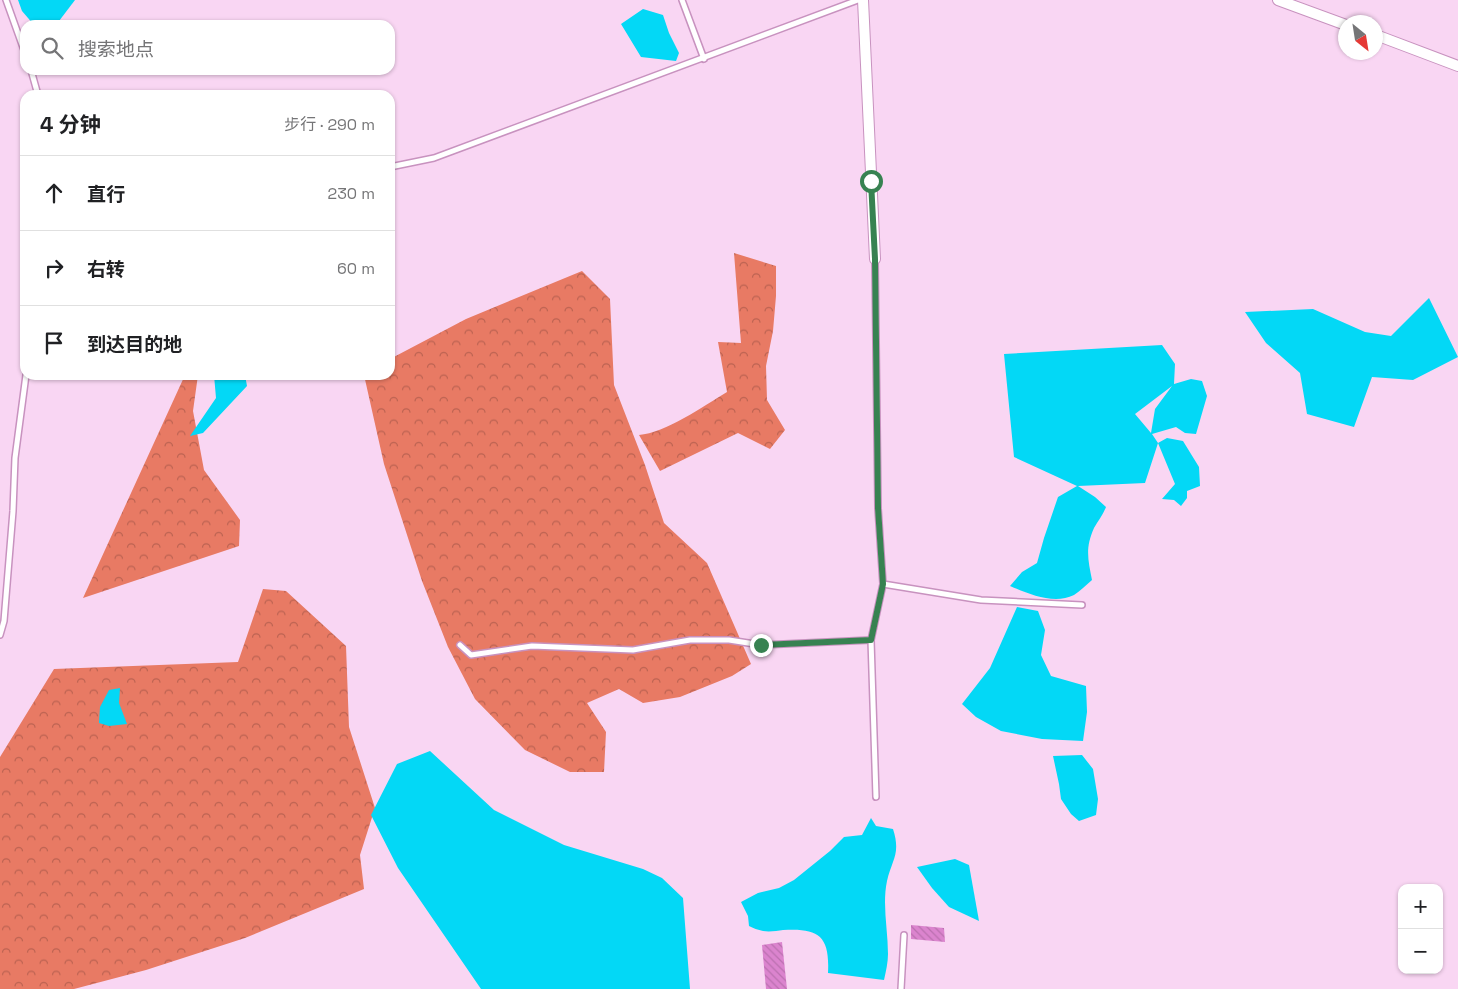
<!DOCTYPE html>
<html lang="zh">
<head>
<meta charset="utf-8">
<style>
	body { margin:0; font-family:"Space Grotesk","Noto Sans SC",sans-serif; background:#f2f2f2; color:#202124 }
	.controls { position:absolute; right:15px; bottom:15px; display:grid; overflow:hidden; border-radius:10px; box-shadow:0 1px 4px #0004 }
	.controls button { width:45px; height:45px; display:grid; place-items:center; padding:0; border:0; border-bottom:1px solid #e0e0e0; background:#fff; color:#202124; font:25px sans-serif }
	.compass { position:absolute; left:1338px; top:15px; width:45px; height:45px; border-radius:50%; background:#fff; box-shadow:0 1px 4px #0004; rotate:150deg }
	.stop { position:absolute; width:15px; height:15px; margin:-11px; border:4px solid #378251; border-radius:50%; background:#fff }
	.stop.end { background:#378251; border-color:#fff; box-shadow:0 1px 5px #0008 }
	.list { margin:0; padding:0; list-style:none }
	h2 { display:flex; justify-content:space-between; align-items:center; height:65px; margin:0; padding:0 20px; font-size:21px }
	h2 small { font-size:16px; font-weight:400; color:#757577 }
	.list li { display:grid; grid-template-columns:32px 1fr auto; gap:15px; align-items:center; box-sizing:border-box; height:75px; padding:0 20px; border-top:1px solid #e0e0e0 }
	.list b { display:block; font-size:19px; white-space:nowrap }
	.list em { font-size:16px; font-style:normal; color:#757577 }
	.icon { flex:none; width:28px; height:28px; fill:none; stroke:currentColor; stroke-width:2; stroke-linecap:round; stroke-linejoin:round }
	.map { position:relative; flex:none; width:1458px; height:989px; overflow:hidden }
	.search { position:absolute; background:#fff; box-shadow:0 1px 4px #0004; left:20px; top:20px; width:375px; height:55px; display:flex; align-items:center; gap:12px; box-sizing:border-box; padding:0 18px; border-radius:15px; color:#757577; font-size:19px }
	.panel { position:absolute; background:#fff; box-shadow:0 1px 4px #0004; left:20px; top:90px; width:375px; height:290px; border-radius:15px }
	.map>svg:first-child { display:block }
	.forest { fill:url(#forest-crowns) }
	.water { fill:#03d8f6; fill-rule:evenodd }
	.building { fill:url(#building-back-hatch) }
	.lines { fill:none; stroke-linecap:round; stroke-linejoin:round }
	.lane-casing { stroke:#c892bf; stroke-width:8 }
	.street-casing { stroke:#c892bf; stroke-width:12 }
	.lane { stroke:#fff; stroke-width:5 }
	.street { stroke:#fff; stroke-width:10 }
	.route { stroke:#378251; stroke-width:6 }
</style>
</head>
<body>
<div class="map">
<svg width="1458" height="989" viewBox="0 0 1458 989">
	<defs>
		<pattern id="forest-crowns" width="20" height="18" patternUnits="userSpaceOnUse" patternTransform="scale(1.25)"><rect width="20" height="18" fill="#e87a64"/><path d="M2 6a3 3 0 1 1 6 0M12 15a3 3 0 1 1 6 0" fill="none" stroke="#bb6251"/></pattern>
		<pattern id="building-back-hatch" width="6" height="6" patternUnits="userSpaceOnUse" patternTransform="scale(1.25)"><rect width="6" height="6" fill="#db84ce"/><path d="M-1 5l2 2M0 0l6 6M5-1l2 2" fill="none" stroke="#bb70b0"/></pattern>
	</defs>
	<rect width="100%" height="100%" fill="#f9d6f3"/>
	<g class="forest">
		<path d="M734,253l42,13v30l-3,35 -7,35 1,34 18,30 -15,19 -32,-16 -78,38 -21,-36c26,-2 65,-29 88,-43l-9,-50 23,1z"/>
		<polygon points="582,271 610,299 614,385 645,465 664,523 707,563 751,664 732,676 680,697 643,703 619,689 587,703 606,732 604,772 570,772 525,750 475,699 448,647 422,581 384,464 364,375 390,375 390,359 466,319"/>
		<polygon points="185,375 198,375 193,411 204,470 240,520 239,546 83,598"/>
		<polygon points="263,589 286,591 346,646 349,727 375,808 360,855 364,889 245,938 146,970 74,989 0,989 0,757 54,669 238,662"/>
	</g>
	<g class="water">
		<polygon points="18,0 75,0 56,25 34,25 22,11"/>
		<polygon points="643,9 663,15 669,33 679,53 676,61 641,57 621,24"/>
		<polygon points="1429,298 1458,357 1413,380 1372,377 1354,427 1307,414 1300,373 1266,343 1245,312 1313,309 1365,332 1391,336"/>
		<path d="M1162,345l13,19 -1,20 17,-5 11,2 5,15 -11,38 -11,-1 -9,-6 -24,7 6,9 9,-5 16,3 16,26 1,19 -13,5v7l-6,8 -7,-6 -12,-1 13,-15 -17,-41 -13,40 -67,3 17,11 11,10c-3,8 -8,14 -12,21 -9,20 -6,32 -2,52 -6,5 -12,11 -18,15 -20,10 -45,-1 -64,-9l12,-14 15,-9 7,-25 14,-41 19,-11 -63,-29 -10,-103zM1172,386l-17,23 -4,24 -16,-19z"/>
		<polygon points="214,375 245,375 247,386 203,433 190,436 216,398"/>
		<polygon points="1017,607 1038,611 1045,630 1041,655 1051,676 1086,686 1087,712 1083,741 1042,739 1001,731 976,717 962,704 990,668"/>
		<polygon points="120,688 119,703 127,724 109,726 99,723 100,707 109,690"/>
		<polygon points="430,751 494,810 564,845 643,869 662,878 683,898 690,989 481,989 398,868 371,815 397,764"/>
		<polygon points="1082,755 1093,769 1098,799 1096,815 1079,821 1071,814 1061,799 1059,784 1053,756"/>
		<path d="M871,818l5,8 17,3c8,25 -1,30 -6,52 -5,24 1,48 1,73 0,8 -2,17 -4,26l-56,-7c2,-38 -10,-45 -45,-43 -6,1 -14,2 -20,1 -5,-1 -10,-3 -14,-5l-1,-10 -7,-14 17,-9 21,-5 15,-8 36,-29 14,-14 18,-2z"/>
		<polygon points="955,859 969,865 979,921 949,907 932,888 917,867"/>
	</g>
	<g class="building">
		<polygon points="911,925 944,928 945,942 911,939"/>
		<polygon points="782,942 787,989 766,989 762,945"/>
	</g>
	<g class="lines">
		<g class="lane-casing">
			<g id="lane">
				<polyline points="6,0 25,53"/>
				<polyline points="682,0 704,59"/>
				<polyline points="31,70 38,95"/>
				<polyline points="390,167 434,158 858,0"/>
				<polyline points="875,259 878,508 883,584 871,640 876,797"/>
				<polyline points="883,584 981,600 1082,605"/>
				<polyline points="0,635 4,621 13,511 15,458 26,375"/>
				<polyline points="460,645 471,655 532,646 633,650 690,640 729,640 761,645 871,640"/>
				<polyline points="901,989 904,935"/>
			</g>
		</g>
		<g class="street-casing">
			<g id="street">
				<polyline points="863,0 875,259"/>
				<polyline points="1278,0 1346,25"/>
				<polyline points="1376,35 1458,66"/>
			</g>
		</g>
		<use href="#lane" class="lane"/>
		<use href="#street" class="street"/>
	</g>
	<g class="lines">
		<polyline class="route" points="761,645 871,640 883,584 878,508 875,259 871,181"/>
	</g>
</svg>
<div class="controls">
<button>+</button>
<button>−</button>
</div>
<svg class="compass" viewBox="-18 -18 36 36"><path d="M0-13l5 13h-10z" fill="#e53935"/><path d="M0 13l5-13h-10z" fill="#757577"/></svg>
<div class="stop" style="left:871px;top:181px"></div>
<div class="stop end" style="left:761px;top:645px"></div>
<div class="search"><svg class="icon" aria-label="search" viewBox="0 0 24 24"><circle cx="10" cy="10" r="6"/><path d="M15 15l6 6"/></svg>搜索地点</div>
<section class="panel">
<h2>4 分钟<small>步行 · 290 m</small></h2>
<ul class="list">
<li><svg class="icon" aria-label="ahead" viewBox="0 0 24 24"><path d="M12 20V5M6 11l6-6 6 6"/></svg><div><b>直行</b></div><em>230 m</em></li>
<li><svg class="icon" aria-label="right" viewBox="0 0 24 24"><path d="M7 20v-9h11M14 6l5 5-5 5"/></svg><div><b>右转</b></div><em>60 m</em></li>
<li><svg class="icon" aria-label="arrive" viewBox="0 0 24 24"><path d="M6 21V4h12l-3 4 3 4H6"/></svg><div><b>到达目的地</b></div></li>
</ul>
</section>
</div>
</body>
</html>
